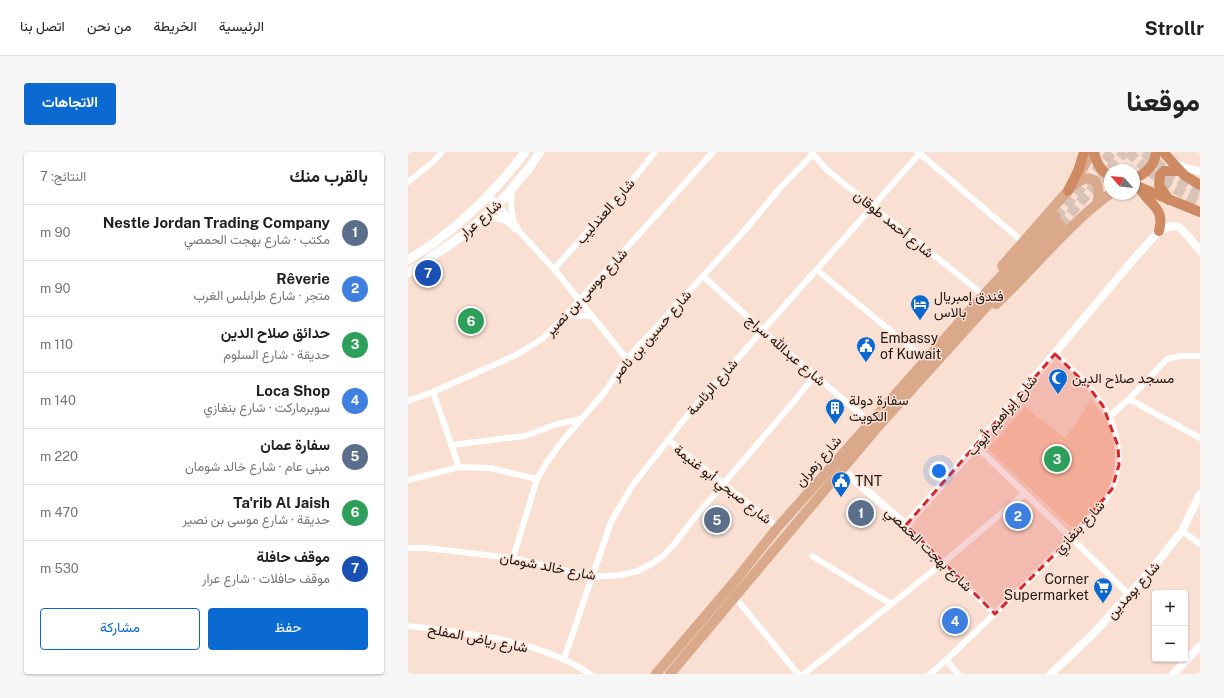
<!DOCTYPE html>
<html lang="ar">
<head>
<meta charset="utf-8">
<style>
	body { margin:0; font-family:"Public Sans",Vazirmatn,sans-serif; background:#f6f6f6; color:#222; direction:rtl }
	.controls { position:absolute; right:12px; bottom:12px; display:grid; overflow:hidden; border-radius:4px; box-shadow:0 1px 3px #0004 }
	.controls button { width:36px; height:36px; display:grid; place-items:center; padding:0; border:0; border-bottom:1px solid #e0e0e0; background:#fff; color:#222; font:20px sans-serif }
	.compass { position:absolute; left:696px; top:12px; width:36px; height:36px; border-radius:50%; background:#fff; box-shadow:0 1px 3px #0004; rotate:297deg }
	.you { position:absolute; left:531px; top:319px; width:14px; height:14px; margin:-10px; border:3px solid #fff; border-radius:50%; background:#1a73e8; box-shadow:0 0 0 6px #1a73e833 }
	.badge { display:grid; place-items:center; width:26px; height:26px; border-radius:50%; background:#0b69d2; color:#fff; font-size:13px; font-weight:700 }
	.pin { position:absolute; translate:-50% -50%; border:2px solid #fff; box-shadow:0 1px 4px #0006 }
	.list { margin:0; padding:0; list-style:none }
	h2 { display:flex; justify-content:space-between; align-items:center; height:52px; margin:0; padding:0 16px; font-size:17px }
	h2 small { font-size:13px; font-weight:400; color:#767676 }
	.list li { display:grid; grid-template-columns:26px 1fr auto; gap:12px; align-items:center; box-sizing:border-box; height:56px; padding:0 16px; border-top:1px solid #e0e0e0 }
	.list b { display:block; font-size:15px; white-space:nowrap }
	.list p { margin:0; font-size:13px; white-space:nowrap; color:#767676 }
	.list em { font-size:13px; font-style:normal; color:#767676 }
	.actions { display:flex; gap:8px; padding:12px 16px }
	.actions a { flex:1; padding:9px 0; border:1px solid #0b69d2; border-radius:4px; text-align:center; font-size:14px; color:#0b69d2 }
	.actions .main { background:#0b69d2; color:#fff }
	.map { position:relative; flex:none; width:792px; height:522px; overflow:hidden; direction:ltr; border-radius:4px }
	header { display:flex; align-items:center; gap:24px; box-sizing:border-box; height:56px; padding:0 20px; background:#fff; border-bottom:1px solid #e0e0e0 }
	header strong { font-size:19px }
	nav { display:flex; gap:22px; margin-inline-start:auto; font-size:14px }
	.intro { display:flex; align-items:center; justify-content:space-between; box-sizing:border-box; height:96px; padding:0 24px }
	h1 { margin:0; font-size:28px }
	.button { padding:10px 18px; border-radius:4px; background:#0b69d2; color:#fff; font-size:14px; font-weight:700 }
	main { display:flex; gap:24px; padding:0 24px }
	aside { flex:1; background:#fff; border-radius:4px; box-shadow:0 1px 3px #0004 }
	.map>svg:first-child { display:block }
	.green { fill:#facdb4 }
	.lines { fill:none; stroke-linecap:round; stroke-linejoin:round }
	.primary-tunnel { stroke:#d9c2b6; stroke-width:10; stroke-dasharray:10 5; stroke-linecap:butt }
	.trunk-tunnel { stroke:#d9c2b6; stroke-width:10; stroke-dasharray:10 5; stroke-linecap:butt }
	.minor { stroke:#fff; stroke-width:6 }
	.tertiary { stroke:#fff; stroke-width:8 }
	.secondary { stroke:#fff; stroke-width:9 }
	.primary { stroke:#daa88a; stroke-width:10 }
	.trunk { stroke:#ce8b63; stroke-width:10 }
	.marked { fill:#d62828; fill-opacity:0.2; stroke:#d62828; stroke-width:3; stroke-dasharray:8 5; stroke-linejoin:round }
	.labels { text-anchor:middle; stroke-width:3; stroke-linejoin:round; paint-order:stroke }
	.street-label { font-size:14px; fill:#1f1712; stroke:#fae0d3 }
	.poi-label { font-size:14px; fill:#1f1712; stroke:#fae0d3; text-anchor:start }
</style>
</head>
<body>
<header>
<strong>Strollr</strong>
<nav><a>الرئيسية</a><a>الخريطة</a><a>من نحن</a><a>اتصل بنا</a></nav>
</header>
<div class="intro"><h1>موقعنا</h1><a class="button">الاتجاهات</a></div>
<main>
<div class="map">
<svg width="792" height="522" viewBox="0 0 792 522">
	<rect width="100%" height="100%" fill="#fae0d3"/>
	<path class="green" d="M683,248c6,7 12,14 16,23 12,23 13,55 -4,77 -7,9 -17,18 -25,26l-7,1 -83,-78 37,-42 40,31 7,-9z"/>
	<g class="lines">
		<g class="primary-tunnel">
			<polyline points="648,65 704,0"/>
			<polyline points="652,73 717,0"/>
		</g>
		<g class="trunk-tunnel">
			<path d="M720,0c23,22 43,37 72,50"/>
			<polyline points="736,0 764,24 792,40"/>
		</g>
		<g class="minor">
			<polyline points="403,0 419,18 572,140"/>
			<polyline points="510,0 615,90"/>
			<polyline points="0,30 25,10 34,0"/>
			<polyline points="104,38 103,54 106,71"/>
			<polyline points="77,64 96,68 108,76 146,117 219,207"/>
			<polyline points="146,117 220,34 247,0"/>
			<polyline points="409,118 518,208"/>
			<polyline points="295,124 355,179 463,271"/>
			<polyline points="158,163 183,164"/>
			<polyline points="25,240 51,315"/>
			<polyline points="721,247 792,286"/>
			<polyline points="0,249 25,240 108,203 134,187 158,163 305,0"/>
			<polyline points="701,265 721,247 759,207 772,204 792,204"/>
			<polyline points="260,288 370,375"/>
			<polyline points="43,293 117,284 149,272 173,267"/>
			<path d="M568,294c51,50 103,98 153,149"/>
			<polyline points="0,328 51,315 82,316 129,327"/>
			<polyline points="498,373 587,462"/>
			<polyline points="774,379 792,392"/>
			<polyline points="0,396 18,396 105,406 184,425 213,423 230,419 243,412 255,404 268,390 287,365 388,247 407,223"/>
			<polyline points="404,404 483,452"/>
			<polyline points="105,406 129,327 139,310 156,287 195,242 219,207 337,78 372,36 405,2"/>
			<polyline points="327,445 390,522"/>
			<path d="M0,474c59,7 132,14 182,48"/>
			<polyline points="156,507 203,370 224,334 282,260 513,0"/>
			<polyline points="538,508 550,522"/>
			<polyline points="396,522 536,410 616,342"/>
			<path d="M522,522l16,-14c35,-33 70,-67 104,-101 13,-13 26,-26 38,-40 7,-7 15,-14 20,-23 19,-33 10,-73 -13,-101 -11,-16 -26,-28 -40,-41"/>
		</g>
		<g class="tertiary">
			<polyline points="766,11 780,17 792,19"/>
			<polyline points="435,318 498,373 589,270 724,109 751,79 763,74 771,75 780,84 792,99"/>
			<polyline points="643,522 687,480 744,417 774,379 792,342"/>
			<polyline points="765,522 792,494"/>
		</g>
		<g class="secondary">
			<polyline points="86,50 108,76"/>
			<path d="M0,108c46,-28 85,-65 117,-108"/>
			<polyline points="0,121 54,84 89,54 121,16 132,0"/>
		</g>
		<g class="primary">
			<path d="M666,33c20,-15 28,-1 23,19"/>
			<polyline points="594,114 665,33 684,0"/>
			<path d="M588,152c39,-36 71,-79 114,-110"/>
			<polyline points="248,522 327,429 370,375 570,149 648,65"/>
			<polyline points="262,522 468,277 652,73"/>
		</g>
		<g class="trunk">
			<path d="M686,0c2,10 6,19 16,24"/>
			<polyline points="755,0 776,23 792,33"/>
			<path d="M726,26c12,-3 21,-14 22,-26"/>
			<polyline points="726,33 792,60"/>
			<path d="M733,38c10,16 24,18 18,41"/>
			<polyline points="660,39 670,19 676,0"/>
			<polyline points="761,48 751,33 752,23 756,19 771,19"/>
		</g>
	</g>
	<path class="marked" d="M647,202l33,32 15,20 15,40 1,19 -7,24 -40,48 -77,77 -89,-89z"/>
	<defs>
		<g id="hotel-pin" transform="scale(1)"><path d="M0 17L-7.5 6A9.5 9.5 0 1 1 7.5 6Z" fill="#0b69d2" stroke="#fae0d3"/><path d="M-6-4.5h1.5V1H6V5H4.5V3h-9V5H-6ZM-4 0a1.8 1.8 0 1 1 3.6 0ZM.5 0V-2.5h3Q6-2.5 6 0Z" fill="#fff"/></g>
		<g id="civic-pin" transform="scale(1)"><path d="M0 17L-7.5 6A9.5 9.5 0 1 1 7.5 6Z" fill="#0b69d2" stroke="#fae0d3"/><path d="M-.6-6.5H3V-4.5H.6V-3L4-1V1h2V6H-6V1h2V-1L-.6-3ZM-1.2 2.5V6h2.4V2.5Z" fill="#fff"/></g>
		<g id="mosque-pin" transform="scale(1)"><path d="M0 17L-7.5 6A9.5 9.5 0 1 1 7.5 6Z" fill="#0b69d2" stroke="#fae0d3"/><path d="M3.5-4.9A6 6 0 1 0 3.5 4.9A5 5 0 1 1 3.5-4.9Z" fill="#fff"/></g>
		<g id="building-pin" transform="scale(1)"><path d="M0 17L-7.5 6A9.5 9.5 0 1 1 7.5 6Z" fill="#0b69d2" stroke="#fae0d3"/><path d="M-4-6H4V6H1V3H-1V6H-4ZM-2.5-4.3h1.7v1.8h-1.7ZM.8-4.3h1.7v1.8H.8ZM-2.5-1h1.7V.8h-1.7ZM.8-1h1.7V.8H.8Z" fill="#fff"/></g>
		<g id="supermarket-pin" transform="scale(1)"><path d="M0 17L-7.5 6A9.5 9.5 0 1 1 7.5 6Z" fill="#0b69d2" stroke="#fae0d3"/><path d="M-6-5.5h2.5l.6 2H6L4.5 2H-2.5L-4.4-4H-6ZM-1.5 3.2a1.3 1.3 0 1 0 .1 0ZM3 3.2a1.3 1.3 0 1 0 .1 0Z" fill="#fff"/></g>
	</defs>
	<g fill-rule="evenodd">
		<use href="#hotel-pin" x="512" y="152"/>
		<use href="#civic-pin" x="458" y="194"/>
		<use href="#mosque-pin" x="650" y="226"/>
		<use href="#building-pin" x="427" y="256"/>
		<use href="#civic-pin" x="433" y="329"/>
		<use href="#supermarket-pin" x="695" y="435"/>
	</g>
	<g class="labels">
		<g class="street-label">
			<text transform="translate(197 59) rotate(-49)" y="5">شارع العندليب</text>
			<text transform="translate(72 67) rotate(-41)" y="5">شارع عرار</text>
			<text transform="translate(486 72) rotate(39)" y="5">شارع أحمد طوقان</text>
			<text transform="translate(178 140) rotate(-47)" y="5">شارع موسى بن نصير</text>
			<text transform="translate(243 183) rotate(-49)" y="5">شارع حسين بن ناصر</text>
			<text transform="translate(378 198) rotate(41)" y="5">شارع عبدالله سراج</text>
			<text transform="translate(304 235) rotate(-49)" y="5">شارع الرئاسة</text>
			<text transform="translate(594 263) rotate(-50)" y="5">شارع إبراهيم أيوب</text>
			<text transform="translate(410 309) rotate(-49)" y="5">شارع زهران</text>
			<text transform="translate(315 332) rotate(38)" y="5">شارع صبحي أبو غنيمة</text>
			<text transform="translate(671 375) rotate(-47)" y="5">شارع بنغازي</text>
			<text transform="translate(521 397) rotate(44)" y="5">شارع بهجت الحمصي</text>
			<text transform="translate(140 414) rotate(11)" y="5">شارع خالد شومان</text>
			<text transform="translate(725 438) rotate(-48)" y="5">شارع بومدين</text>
			<text transform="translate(70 486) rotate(11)" y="5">شارع رياض المفلح</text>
		</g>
		<g class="poi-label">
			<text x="526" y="149">فندق إمبريال<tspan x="526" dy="16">بالاس</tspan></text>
			<text x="472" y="191">Embassy<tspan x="472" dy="16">of Kuwait</tspan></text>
			<text x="664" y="231">مسجد صلاح الدين</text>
			<text x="441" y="253">سفارة دولة<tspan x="441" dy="16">الكويت</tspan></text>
			<text x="447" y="334">TNT</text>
			<text x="681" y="432" text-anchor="end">Corner<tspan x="681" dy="16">Supermarket</tspan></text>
		</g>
	</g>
</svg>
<div class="controls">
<button>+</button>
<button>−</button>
</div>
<svg class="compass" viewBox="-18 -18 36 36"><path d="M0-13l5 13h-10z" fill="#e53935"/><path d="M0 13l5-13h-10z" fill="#767676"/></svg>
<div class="you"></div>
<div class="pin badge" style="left:453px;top:361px;background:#5c6f8a">1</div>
<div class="pin badge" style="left:610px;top:364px;background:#3f7fe0">2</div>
<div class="pin badge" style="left:649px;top:307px;background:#2e9e5b">3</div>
<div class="pin badge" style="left:547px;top:469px;background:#3f7fe0">4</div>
<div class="pin badge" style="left:309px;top:368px;background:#5c6f8a">5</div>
<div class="pin badge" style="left:63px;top:169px;background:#2e9e5b">6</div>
<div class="pin badge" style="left:20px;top:121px;background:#1a4fb4">7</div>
</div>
<aside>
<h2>بالقرب منك<small>النتائج: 7</small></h2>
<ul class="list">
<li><span class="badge" style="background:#5c6f8a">1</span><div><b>Nestle Jordan Trading Company</b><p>مكتب · شارع بهجت الحمصي</p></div><em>90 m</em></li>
<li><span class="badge" style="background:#3f7fe0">2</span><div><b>Rêverie</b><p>متجر · شارع طرابلس الغرب</p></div><em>90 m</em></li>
<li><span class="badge" style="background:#2e9e5b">3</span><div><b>حدائق صلاح الدين</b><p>حديقة · شارع السلوم</p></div><em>110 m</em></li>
<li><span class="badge" style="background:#3f7fe0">4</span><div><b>Loca Shop</b><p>سوبرماركت · شارع بنغازي</p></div><em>140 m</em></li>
<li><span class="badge" style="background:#5c6f8a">5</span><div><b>سفارة عمان</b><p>مبنى عام · شارع خالد شومان</p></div><em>220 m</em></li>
<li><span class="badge" style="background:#2e9e5b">6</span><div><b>Ta'rib Al Jaish</b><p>حديقة · شارع موسى بن نصير</p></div><em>470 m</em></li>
<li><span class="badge" style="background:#1a4fb4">7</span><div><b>موقف حافلة</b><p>موقف حافلات · شارع عرار</p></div><em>530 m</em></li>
</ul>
<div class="actions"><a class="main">حفظ</a><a>مشاركة</a></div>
</aside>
</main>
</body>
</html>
